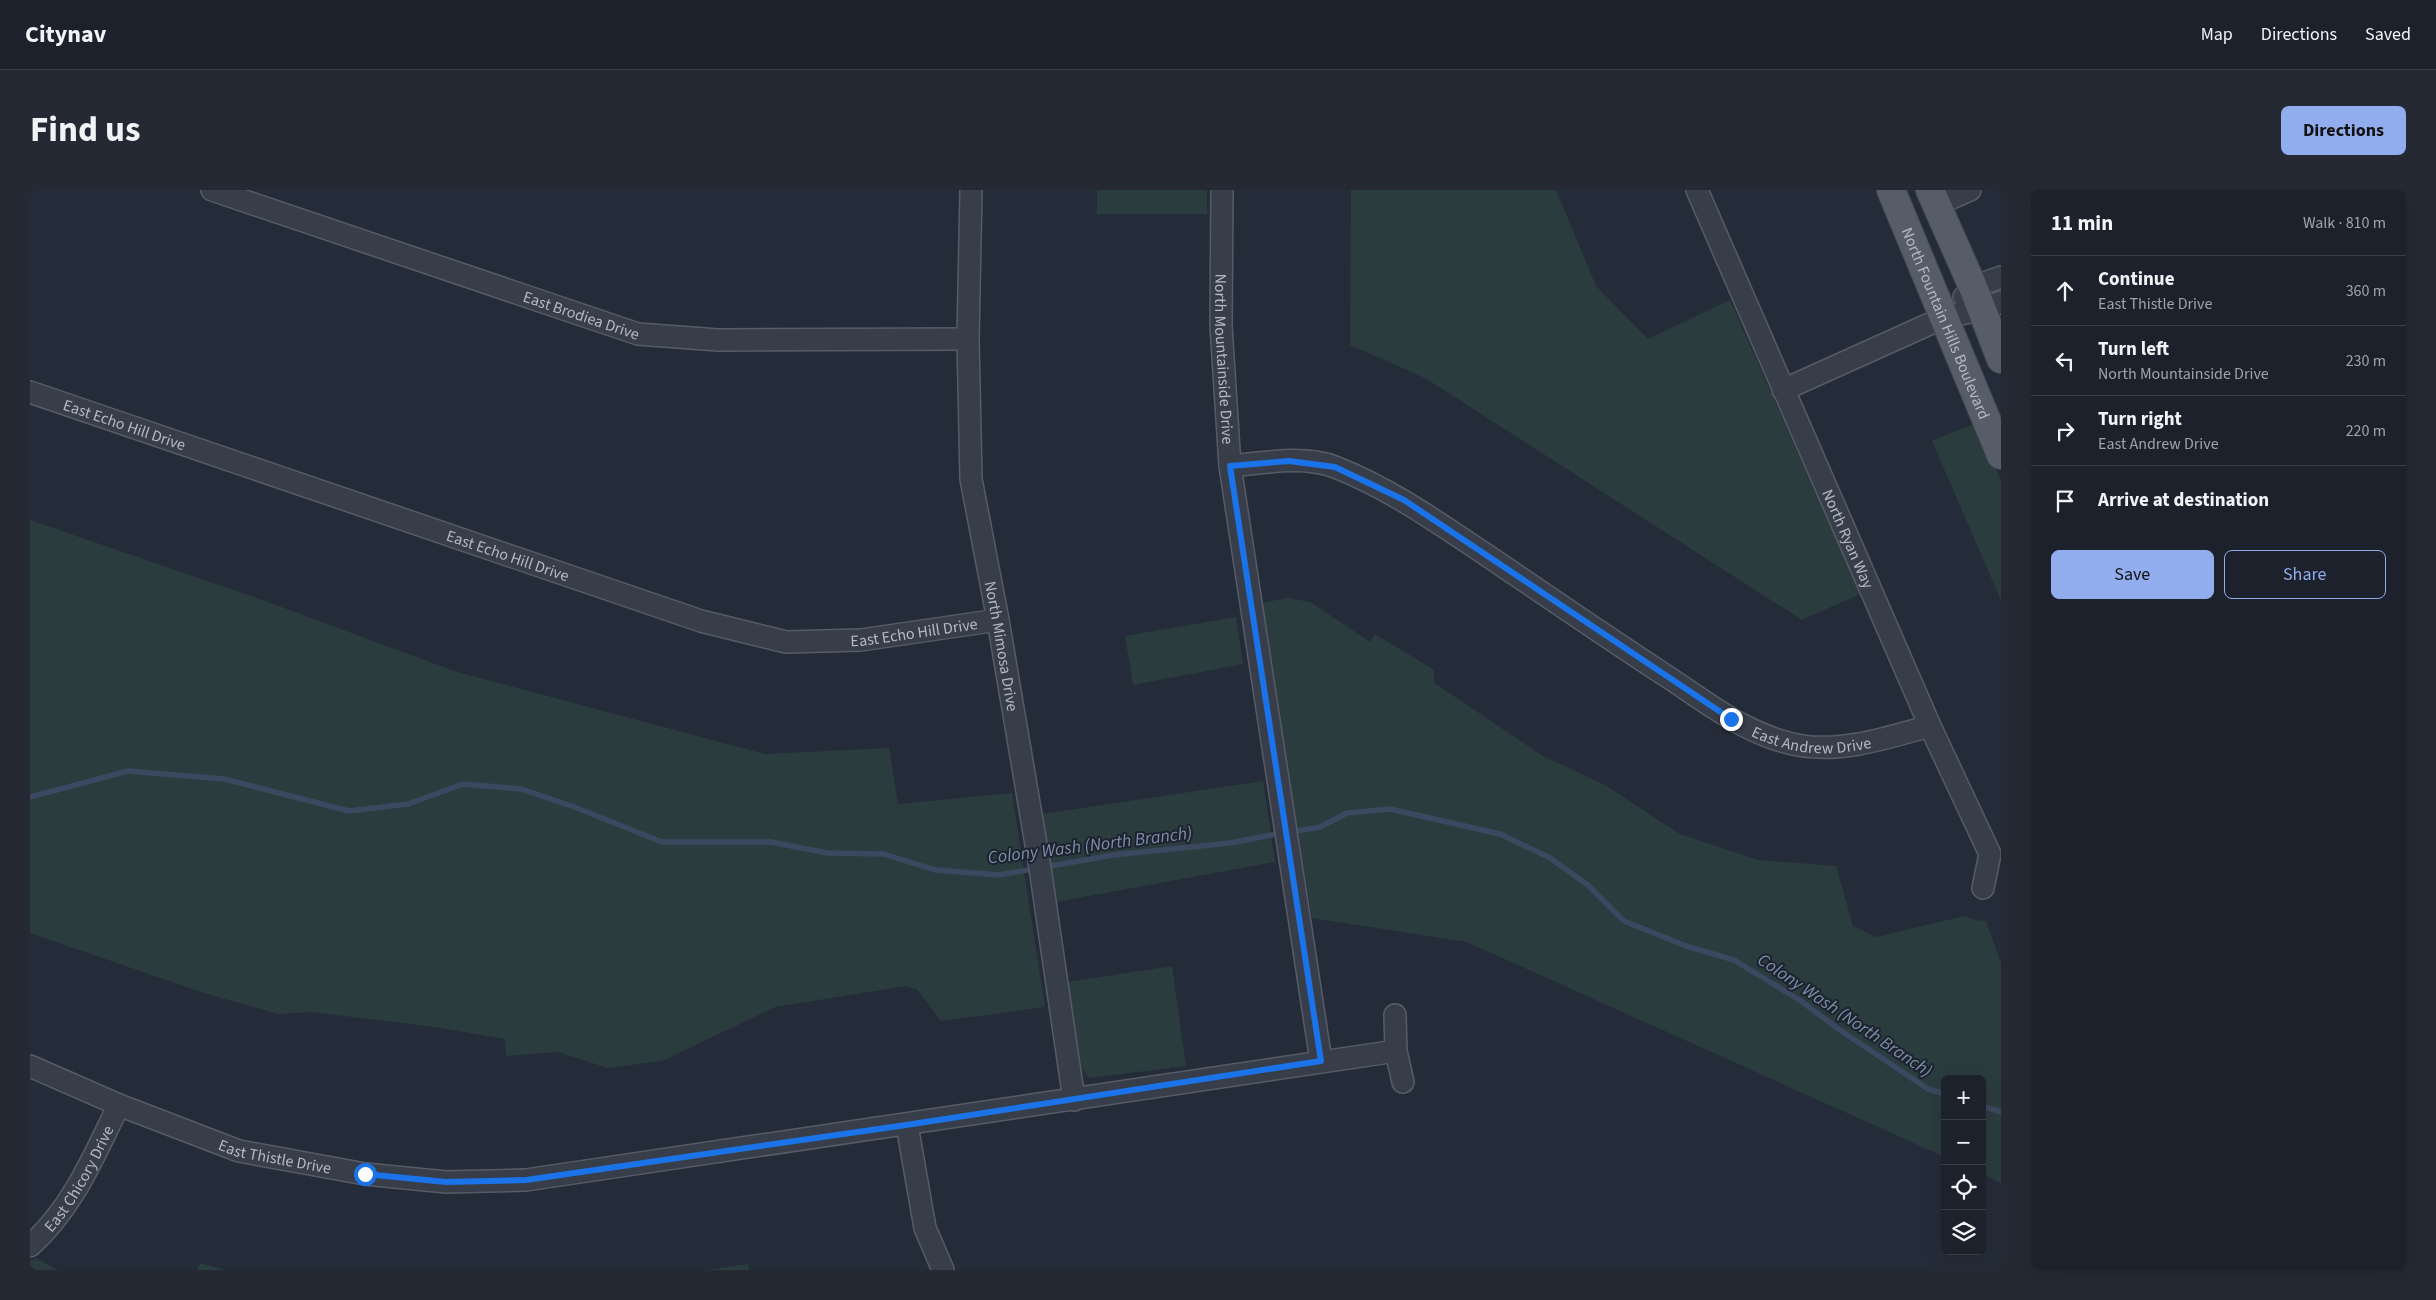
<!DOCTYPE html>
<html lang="en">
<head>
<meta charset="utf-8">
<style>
	body { margin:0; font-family:"Source Sans 3",sans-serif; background:#252933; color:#f1f3f6 }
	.controls { position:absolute; right:15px; bottom:15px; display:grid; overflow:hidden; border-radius:8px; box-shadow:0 5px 20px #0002 }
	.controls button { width:45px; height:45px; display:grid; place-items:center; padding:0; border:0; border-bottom:1px solid #3a3e47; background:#1c212b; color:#f1f3f6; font:25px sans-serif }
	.stop { position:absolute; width:15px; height:15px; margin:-11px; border:4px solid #1a73e8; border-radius:50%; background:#fff }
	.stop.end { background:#1a73e8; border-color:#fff; box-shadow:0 1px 5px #0008 }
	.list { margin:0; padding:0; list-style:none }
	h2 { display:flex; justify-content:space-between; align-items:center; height:65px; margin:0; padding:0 20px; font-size:21px }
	h2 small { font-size:16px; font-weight:400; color:#a0a3a9 }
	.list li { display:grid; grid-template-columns:32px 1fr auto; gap:15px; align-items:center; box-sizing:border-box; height:70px; padding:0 20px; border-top:1px solid #3a3e47 }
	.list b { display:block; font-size:19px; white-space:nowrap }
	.list p { margin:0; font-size:16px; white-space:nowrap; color:#a0a3a9 }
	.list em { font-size:16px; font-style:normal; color:#a0a3a9 }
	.actions { display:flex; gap:10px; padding:15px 20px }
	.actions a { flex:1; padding:11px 0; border:1px solid #91aded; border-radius:8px; text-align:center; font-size:18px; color:#91aded }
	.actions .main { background:#91aded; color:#111 }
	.icon { flex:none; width:28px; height:28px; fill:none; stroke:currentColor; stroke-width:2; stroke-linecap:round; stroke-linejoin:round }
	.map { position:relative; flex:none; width:1971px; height:1080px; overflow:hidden; border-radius:8px }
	header { display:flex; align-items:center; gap:30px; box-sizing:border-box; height:70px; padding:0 25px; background:#1c212b; border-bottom:1px solid #3a3e47 }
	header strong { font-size:24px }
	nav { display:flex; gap:28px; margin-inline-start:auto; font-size:18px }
	.intro { display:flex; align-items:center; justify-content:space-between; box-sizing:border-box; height:120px; padding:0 30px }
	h1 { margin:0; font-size:35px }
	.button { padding:12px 22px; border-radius:8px; background:#91aded; color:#111; font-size:18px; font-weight:700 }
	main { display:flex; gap:30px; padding:0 30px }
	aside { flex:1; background:#1c212b; border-radius:8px; box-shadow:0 5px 20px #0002 }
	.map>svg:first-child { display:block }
	.green { fill:#2b3c3e }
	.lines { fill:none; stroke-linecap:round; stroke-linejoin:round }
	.stream { stroke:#3c4860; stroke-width:5.5 }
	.minor-casing { stroke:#565c67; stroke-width:24 }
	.major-casing { stroke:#414752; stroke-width:30 }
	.minor { stroke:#383e49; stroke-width:21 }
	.major { stroke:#565d69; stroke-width:28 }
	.route { stroke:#1a73e8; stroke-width:6 }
	.labels { text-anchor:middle; stroke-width:4; stroke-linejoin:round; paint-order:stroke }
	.street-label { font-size:16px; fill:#b3b9c5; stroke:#1d232e }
	.water-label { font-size:18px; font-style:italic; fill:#7e8eaa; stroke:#1d232e }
</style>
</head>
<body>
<header>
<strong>Citynav</strong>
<nav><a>Map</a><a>Directions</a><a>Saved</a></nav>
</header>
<div class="intro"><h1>Find us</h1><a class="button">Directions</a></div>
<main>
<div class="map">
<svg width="1971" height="1080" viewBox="0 0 1971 1080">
	<rect width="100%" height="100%" fill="#252c39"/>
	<g class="green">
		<rect x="1067" y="0" width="110" height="24"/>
		<polygon points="1321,0 1526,0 1566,96 1618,149 1700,110 1830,404 1772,430 1395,188 1320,155"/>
		<polygon points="1946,233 1971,291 1971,410 1902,251"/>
		<polygon points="0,330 238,412 424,481 735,564 859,558 868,614 982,603 1015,817 911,831 887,799 876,796 745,817 632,871 578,878 528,862 476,866 475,849 405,837 281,822 248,824 174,803 0,743"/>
		<polygon points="1258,408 1280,412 1340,452 1345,444 1404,480 1404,493 1513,566 1575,595 1650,644 1728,670 1806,676 1823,736 1846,747 1935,726 1945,730 1956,731 1971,773 1971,993 1952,984 1952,889 1915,889 1915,967 1437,752 1282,728 1231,413"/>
		<polygon points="1206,427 1213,474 1103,495 1095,446"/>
		<polygon points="1233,591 1245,672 1026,712 1012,624"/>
		<polygon points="1142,776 1156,876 1059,888 1052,879 1038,792"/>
		<polygon points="6,1068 28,1080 0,1080 0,1071"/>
		<polygon points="170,1073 195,1080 167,1080"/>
		<polygon points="718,1074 719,1080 678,1080"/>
	</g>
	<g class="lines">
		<g class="stream">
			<polyline points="0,607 98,581 194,589 319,621 378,614 433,594 491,599 547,618 632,652 741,652 797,663 854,664 905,680 969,685 1083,665 1200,653 1252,643"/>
			<polyline points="1261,642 1290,637 1317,623 1360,619 1470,644 1520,668 1559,696 1594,731 1656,756 1704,770 1771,811 1807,838 1898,899 1915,904"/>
			<polyline points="1952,916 1971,922"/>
		</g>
		<g class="minor-casing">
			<g id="minor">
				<path id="s1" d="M182,0l426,144 80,6 250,-1"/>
				<path id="s2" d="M941,0l-3,149 3,140 27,141 42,248 34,232"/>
				<path id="s3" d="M1192,0l-1,136 9,140 91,595"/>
				<path id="s4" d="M1667,0l233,536 60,128 -7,34"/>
				<polyline points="1906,15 1940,0"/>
				<polyline points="1934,107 1943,97 1971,87"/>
				<polyline points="1753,200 1915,127 1951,120 1971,112"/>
				<path id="s5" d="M0,202l671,229 85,21 75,-2 137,-20"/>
				<path id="s6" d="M1200,276c33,-3 73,-11 105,1 54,21 102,55 150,87 62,42 123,84 186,125 42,28 81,59 132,67 43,6 86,-9 127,-20"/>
				<polyline points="1365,825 1366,861 1373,892"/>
				<path id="s7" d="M0,876l89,39 120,46 126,23 81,8 80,-2 870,-129"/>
				<polyline points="877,935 895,1038 913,1080"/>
				<path id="s8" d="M0,1056c43,-38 64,-91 89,-141"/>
			</g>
		</g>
		<g class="major-casing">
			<g id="major">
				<path id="s9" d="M1861,0l110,265"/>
				<polyline points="1900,0 1943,97 1971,169"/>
			</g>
		</g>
		<use href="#minor" class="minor"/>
		<use href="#major" class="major"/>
	</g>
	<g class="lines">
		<polyline class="route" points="335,984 416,992 496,990 876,935 1291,871 1200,276 1259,271 1305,277 1374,310 1701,529"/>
	</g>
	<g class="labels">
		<g class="street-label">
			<text dy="6" stroke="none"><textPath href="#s1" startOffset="390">East Brodiea Drive</textPath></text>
			<text dy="6" stroke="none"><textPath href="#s9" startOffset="144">North Fountain Hills Boulevard</textPath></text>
			<text dy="6" stroke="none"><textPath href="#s3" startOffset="169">North Mountainside Drive</textPath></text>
			<text dy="6" stroke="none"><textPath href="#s5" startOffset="100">East Echo Hill Drive</textPath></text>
			<text dy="6" stroke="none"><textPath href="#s4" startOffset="380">North Ryan Way</textPath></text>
			<text dy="6" stroke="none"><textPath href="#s5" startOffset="505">East Echo Hill Drive</textPath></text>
			<text dy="6" stroke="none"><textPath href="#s5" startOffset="925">East Echo Hill Drive</textPath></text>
			<text dy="6" stroke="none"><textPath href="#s2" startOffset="459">North Mimosa Drive</textPath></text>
			<text dy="6" stroke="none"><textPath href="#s6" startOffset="661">East Andrew Drive</textPath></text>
			<text dy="6" stroke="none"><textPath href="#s7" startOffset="262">East Thistle Drive</textPath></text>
			<text dy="6" stroke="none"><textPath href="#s8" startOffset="84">East Chicory Drive</textPath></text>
		</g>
		<g class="water-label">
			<text transform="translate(1060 655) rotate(-7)" y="6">Colony Wash (North Branch)</text>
			<text transform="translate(1815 825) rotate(34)" y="6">Colony Wash (North Branch)</text>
		</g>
	</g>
</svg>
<div class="controls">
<button>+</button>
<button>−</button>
<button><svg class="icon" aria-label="locate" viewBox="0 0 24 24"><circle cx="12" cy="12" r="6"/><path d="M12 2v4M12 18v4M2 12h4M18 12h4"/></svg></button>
<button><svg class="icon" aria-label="layers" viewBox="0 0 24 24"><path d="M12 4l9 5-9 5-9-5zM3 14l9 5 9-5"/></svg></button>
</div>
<div class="stop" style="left:335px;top:984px"></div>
<div class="stop end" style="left:1701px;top:529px"></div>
</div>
<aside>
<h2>11 min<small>Walk · 810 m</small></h2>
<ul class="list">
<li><svg class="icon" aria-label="ahead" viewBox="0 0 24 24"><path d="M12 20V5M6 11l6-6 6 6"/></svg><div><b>Continue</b><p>East Thistle Drive</p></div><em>360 m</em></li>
<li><svg class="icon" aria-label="left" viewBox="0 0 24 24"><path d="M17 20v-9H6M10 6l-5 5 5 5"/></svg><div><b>Turn left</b><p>North Mountainside Drive</p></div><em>230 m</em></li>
<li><svg class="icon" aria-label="right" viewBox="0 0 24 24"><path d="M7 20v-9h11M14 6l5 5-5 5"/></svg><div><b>Turn right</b><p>East Andrew Drive</p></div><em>220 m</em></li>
<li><svg class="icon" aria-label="arrive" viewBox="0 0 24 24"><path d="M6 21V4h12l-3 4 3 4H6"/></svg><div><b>Arrive at destination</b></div></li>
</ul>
<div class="actions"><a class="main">Save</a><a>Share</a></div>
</aside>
</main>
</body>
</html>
